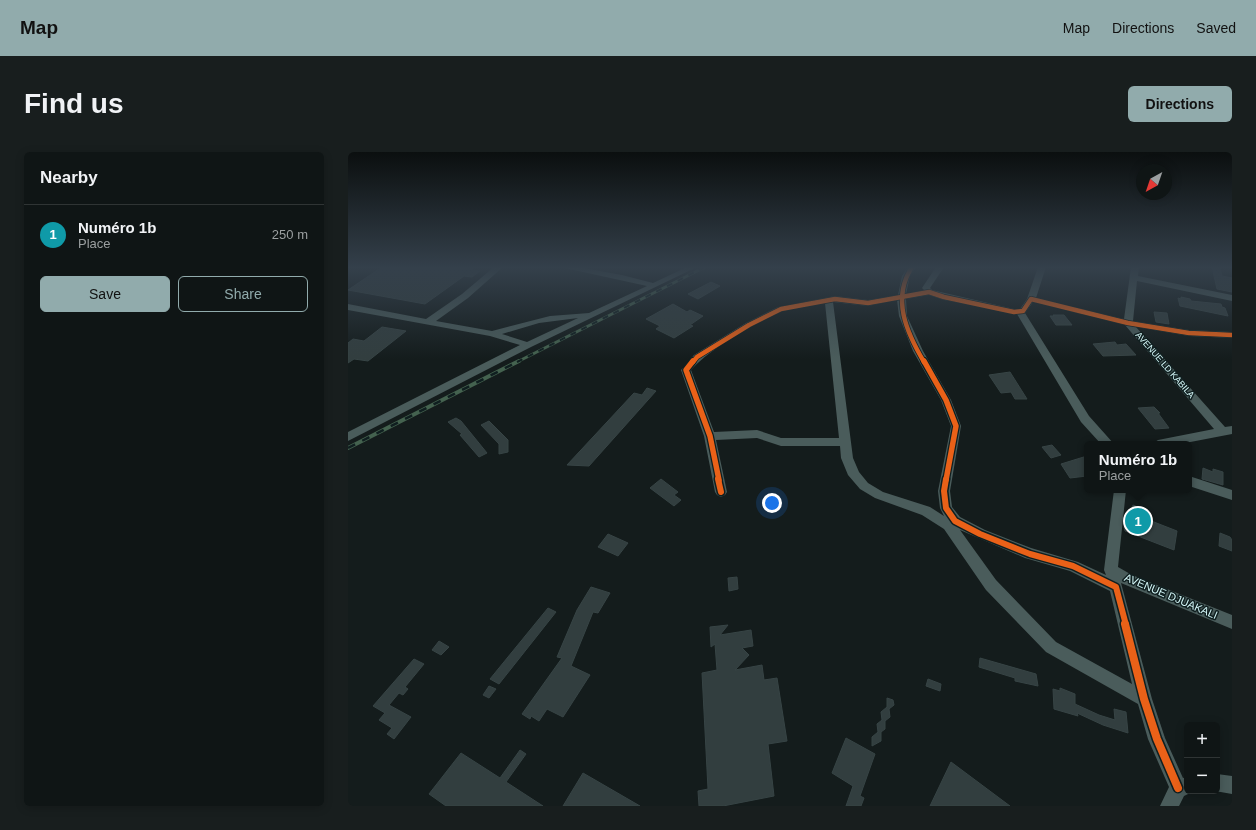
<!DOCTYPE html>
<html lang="en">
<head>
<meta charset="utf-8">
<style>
	body { margin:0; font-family:Arial,sans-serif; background:#181e1e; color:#f1f3f6 }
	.controls { position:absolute; right:12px; bottom:12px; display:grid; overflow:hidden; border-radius:6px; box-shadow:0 2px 10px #0003 }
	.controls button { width:36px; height:36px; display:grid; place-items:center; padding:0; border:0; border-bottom:1px solid #2f3434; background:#0f1515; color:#f1f3f6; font:20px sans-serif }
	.compass { position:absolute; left:788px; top:12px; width:36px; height:36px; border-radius:50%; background:#0f1515; box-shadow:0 2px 10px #0003; rotate:220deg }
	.you { position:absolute; left:424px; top:351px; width:14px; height:14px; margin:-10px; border:3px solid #fff; border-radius:50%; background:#1a73e8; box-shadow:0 0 0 6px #1a73e833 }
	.badge { display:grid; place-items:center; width:26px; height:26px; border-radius:50%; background:#91abac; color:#fff; font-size:13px; font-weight:700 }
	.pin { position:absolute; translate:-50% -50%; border:2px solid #fff; box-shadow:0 1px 4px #0006 }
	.popup { position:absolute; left:736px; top:289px; width:108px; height:52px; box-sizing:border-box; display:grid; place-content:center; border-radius:6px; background:#0f1515; filter:drop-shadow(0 1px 3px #0005); font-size:13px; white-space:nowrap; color:#9b9fa0 }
	.popup b { font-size:15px; color:#f1f3f6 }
	.popup::after { content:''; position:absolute; left:50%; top:100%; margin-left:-8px; border:8px solid transparent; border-top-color:#0f1515 }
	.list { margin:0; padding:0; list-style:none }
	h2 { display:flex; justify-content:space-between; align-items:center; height:52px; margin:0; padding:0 16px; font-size:17px }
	h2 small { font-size:13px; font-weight:400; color:#9b9fa0 }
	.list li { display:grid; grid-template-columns:26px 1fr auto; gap:12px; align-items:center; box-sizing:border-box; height:60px; padding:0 16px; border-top:1px solid #2f3434 }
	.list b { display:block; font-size:15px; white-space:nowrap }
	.list p { margin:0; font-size:13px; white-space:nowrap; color:#9b9fa0 }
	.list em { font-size:13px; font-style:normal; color:#9b9fa0 }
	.actions { display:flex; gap:8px; padding:12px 16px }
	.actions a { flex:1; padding:9px 0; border:1px solid #91abac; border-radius:6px; text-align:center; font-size:14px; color:#91abac }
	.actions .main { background:#91abac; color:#111 }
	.map { position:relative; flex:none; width:884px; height:654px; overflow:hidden; border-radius:6px }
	header { display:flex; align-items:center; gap:24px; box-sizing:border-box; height:56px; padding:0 20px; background:#91abac; color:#111 }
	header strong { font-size:19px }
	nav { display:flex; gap:22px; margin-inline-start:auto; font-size:14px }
	.intro { display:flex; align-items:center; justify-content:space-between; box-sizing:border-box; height:96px; padding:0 24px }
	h1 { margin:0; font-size:28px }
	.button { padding:10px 18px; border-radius:6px; background:#91abac; color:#111; font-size:14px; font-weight:700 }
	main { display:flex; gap:24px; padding:0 24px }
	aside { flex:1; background:#0f1515; border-radius:6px; box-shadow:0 2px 10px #0003 }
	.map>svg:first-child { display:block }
	.building { fill:#323e3f; stroke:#374445 }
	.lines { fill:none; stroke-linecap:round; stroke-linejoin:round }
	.minor { fill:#4a5c5b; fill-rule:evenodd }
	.rail-far1-casing { stroke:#44624f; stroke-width:3 }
	.rail-casing { stroke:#44624f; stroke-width:4 }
	.rail-far1 { stroke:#101f20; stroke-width:2; stroke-dasharray:6; stroke-linecap:butt }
	.rail { stroke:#101f20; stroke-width:2.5; stroke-dasharray:8; stroke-linecap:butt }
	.cycleway-far3-casing { stroke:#101f20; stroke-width:6 }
	.cycleway-far2-casing { stroke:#101f20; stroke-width:8 }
	.cycleway-far1-casing { stroke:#101f20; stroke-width:9 }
	.cycleway-casing { stroke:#101f20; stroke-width:11 }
	.cycleway-far3 { stroke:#ea6118; stroke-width:4.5 }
	.cycleway-far2 { stroke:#ea6118; stroke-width:5.5 }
	.cycleway-far1 { stroke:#ea6118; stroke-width:6 }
	.cycleway { stroke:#ea6118; stroke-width:8 }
	.labels { text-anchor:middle; stroke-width:3; stroke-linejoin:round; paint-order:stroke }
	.far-street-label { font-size:9px; fill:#d5f8f9; stroke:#101f20 }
	.street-label { font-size:11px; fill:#d5f8f9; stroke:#101f20 }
</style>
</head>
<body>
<header>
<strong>Map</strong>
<nav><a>Map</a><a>Directions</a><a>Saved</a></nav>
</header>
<div class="intro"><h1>Find us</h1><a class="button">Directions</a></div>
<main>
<aside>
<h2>Nearby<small></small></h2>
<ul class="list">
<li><span class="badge" style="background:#0f9aa8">1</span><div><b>Numéro 1b</b><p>Place</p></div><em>250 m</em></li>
</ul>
<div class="actions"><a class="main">Save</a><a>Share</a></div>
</aside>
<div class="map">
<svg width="884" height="654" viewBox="0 0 884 654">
	<rect width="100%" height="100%" fill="#141c1c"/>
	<g class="building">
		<polygon points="34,115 127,115 123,118 132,119 124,125 116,124 77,152 0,138"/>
		<polygon points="864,115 872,116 874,124 884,126 884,140 869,137"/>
		<polygon points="363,130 372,134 350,147 340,142"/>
		<polygon points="833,145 842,147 843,149 873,152 874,155 877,156 880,164 832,154 830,146 833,147"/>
		<polygon points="325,152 339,160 342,158 355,164 342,173 345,174 326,186 308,177 312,174 298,167"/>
		<polygon points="806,160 819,161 821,172 808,170"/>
		<polygon points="705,163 716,163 724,173 708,173 702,164 706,164"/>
		<polygon points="34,175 58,179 20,209 6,207 0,211 0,191 5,187 16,189"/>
		<polygon points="767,190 769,193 778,192 788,203 755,204 745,192"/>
		<polygon points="662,220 679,247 667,247 663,240 653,241 641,223"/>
		<polygon points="299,236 308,239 241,314 219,313 286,241 294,243"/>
		<polygon points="806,255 812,261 810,261 821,276 807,277 790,256"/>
		<polygon points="108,266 113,269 139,301 131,305 112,283 114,282 100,270"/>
		<polygon points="141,269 160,288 160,300 151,302 151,292 133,273"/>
		<polygon points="704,293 713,303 703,306 694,295"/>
		<polygon points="739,304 739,324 722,326 713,312"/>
		<polygon points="855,316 865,320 865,317 875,320 875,333 854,327"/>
		<polygon points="313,327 330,340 326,343 333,348 326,354 302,336"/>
		<polygon points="785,353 792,356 788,363 829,379 826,398 777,379 776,375 779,359 782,361"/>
		<polygon points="872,381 882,385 884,388 884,399 871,394"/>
		<polygon points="260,382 280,391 270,404 250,395"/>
		<polygon points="389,425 390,437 381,439 380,426"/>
		<polygon points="243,435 262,441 250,461 245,460 223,514 242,523 215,565 199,557 191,569 183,564 182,567 174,562 214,506 209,505 229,458"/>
		<polygon points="200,456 208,460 151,532 142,527"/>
		<polygon points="380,473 372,483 403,478 405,494 394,496 401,503 387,518 414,513 416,528 429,526 439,589 420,592 426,644 375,654 351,654 350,639 360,637 354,521 369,518 367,492 363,495 362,475"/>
		<polygon points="91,489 101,495 93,503 84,498"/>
		<polygon points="632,506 688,522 690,534 667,529 667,526 631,515"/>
		<polygon points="66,507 76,512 57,535 60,537 55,543 51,541 41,553 63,565 46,587 39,582 44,576 31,568 37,561 25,554"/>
		<polygon points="580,527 593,532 592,539 578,534"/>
		<polygon points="141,534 148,537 141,546 135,543"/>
		<polygon points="712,536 727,542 727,552 751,563 767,568 766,557 778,560 780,581 755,573 729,561 730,564 706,557 705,537 712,539"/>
		<polygon points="539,546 545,548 546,553 541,557 542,565 537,569 537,577 533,580 533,589 524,594 524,585 530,580 529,572 534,568 533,560 539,555"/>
		<polygon points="498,586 527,602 512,644 516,646 513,654 498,654 505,634 484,621"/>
		<polygon points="172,598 178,602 158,630 195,654 98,654 81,642 113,601 152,626"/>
		<polygon points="603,610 662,654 582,654"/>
		<polygon points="235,621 292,654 215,654"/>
	</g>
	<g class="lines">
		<g class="minor">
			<path d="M146,115h9l-35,31 -32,23 56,10 58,-15 39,-3 58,-27 -87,-19h18l44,8 31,8 34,-16h10l-166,80 -183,94v-9l172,-87 -30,-9 -142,-26v-6l78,15 36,-25zM230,166l-51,24 -25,-8 37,-11z"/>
			<path d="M560,115h8l-6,9 -4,18 18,-4 -2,-2 14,-21h8l-14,21 2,2 82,19h6l7,-10 11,-32h8l-10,31 88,21 7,-52h8l-1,9 94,19v6l-95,-20 -4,40 56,9 43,2v6l-43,-2 -53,-9 89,100 7,-1v8l-52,10h-28l6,-4 56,-11 -89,-104 -92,-23 -8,11 64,103 25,28h-13l-20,-22 -64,-108 -73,-14 -15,-5 -23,4 1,17 16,35 28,49 10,26 -11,65 2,16 8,10 25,13 46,18 47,14 28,13 -2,-5 10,-80h12l-8,77 14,8 100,40v14l-111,-46 31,116 13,39 18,40 4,-1v14h7l-10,5 -5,10h-19l9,-19 -21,-48 -10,-35 -92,-52 -60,-62 -42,-61 -22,-14 -47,-17 -15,-9 -12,-14 -7,-17 -1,-12h-59l-24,-8 -41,2 11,52 -2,3 -4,2 -4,-2 -2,-3 -11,-56 -23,-66 2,-2 11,-13 52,-32 32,-16 57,-11 33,4 30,-5 4,-19zM549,148l2,16 14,35 28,49 10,26 -13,65 2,17 4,8 -14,-9 -47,-15 -15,-9 -9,-11 -6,-14 -20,-156 35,4zM477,151l14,135h-58l-24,-8 -43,2 -23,-62c18,-21 66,-48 92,-59 13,-5 28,-6 42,-8zM612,378l65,28 45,13 40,20 22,93 -76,-42 -60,-62z"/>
			<polygon points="841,324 884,338 884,348 841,334"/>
			<polygon points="869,622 884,624 884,642 867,639 869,639"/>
		</g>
		<g class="rail-far1-casing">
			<polyline id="rail-far1" points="169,210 357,115"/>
		</g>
		<g class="rail-casing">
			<polyline id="rail" points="0,296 171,209"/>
		</g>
		<use href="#rail-far1" class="rail-far1"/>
		<use href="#rail" class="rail"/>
		<g class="cycleway-far3-casing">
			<g id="cycleway-far3">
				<path d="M564,115c-21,32 -5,66 12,95"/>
				<polyline points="345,210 349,205 401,173 433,157 487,147 520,151 581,140 596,145 666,160 675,159 683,147 780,171 841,181 884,183"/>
			</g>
		</g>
		<g class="cycleway-far2-casing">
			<g id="cycleway-far2">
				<polyline points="345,209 338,218 362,284 371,328"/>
				<polyline points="576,209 598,248 608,274 598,328"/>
			</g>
		</g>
		<g class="cycleway-far1-casing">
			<g id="cycleway-far1">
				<polyline points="370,327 373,340"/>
				<polyline points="598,327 596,339 598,356 607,369 632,382 682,402 725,414 768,435 778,473"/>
			</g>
		</g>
		<g class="cycleway-casing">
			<polyline id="cycleway" points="777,472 796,547 809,587 830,636"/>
		</g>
		<use href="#cycleway-far3" class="cycleway-far3"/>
		<use href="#cycleway-far2" class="cycleway-far2"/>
		<use href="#cycleway-far1" class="cycleway-far1"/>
		<use href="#cycleway" class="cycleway"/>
	</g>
	<linearGradient id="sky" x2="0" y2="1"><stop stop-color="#0b0f0f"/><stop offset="0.56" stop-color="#34404b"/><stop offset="1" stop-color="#34404b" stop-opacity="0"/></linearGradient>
	<rect width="884" height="207" fill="url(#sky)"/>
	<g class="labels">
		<g class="far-street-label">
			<text transform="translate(817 213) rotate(49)" y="3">AVENUE LD KABILA</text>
		</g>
		<g class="street-label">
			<text transform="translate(823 444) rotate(23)" y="4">AVENUE DJUAKALI</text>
		</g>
	</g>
</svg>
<div class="controls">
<button>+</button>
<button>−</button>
</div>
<svg class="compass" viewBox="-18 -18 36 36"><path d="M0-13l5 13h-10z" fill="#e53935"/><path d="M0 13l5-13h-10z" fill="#9b9fa0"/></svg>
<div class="you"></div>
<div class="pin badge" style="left:790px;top:369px;background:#0f9aa8">1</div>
<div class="popup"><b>Numéro 1b</b>Place</div>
</div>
</main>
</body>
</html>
